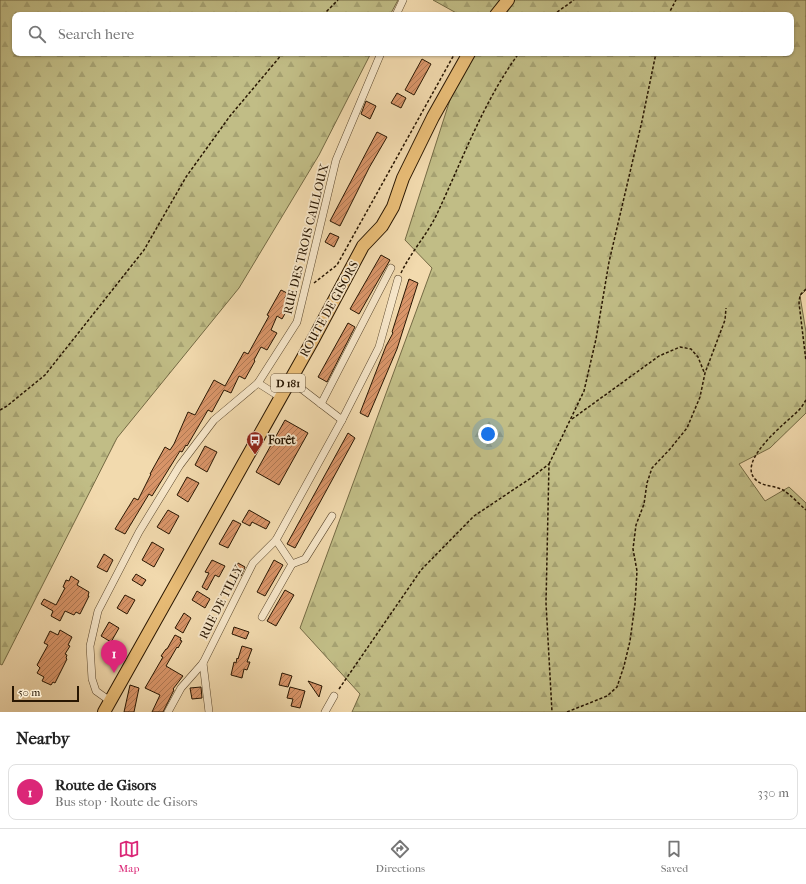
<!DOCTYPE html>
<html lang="en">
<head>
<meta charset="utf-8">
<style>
	body { margin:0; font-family:"IM FELL French Canon",serif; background:#f6f6f6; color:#222 }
	.scale { position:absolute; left:12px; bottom:10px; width:67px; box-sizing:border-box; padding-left:4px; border:2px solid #281602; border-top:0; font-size:11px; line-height:14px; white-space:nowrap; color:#281602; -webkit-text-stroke:3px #f7e7ca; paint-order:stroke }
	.you { position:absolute; left:488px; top:434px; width:14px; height:14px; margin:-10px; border:3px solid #fff; border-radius:50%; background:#1a73e8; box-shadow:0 0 0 6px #1a73e833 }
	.badge { display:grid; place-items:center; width:26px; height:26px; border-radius:50%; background:#db2777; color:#fff; font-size:13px; font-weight:700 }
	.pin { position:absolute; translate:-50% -33px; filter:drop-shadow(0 1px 2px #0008) }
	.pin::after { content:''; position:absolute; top:21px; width:14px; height:12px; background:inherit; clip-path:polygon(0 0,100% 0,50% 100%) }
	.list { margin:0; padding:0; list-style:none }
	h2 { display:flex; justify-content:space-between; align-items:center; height:52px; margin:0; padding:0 16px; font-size:17px }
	h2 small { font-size:13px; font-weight:400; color:#767676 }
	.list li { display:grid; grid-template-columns:26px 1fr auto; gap:12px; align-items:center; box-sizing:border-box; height:56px; margin:0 8px 8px; padding:0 8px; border:1px solid #e0e0e0; border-radius:8px }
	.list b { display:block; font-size:15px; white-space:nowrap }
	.list p { margin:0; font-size:13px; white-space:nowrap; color:#767676 }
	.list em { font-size:13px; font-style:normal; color:#767676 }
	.icon { flex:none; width:22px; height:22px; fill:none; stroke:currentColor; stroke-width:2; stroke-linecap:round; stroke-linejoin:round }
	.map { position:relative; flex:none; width:806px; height:712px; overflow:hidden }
	.search { position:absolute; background:#fff; box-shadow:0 1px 3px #0004; left:12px; right:12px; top:12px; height:44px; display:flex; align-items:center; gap:10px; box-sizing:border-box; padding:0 14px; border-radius:8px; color:#767676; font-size:15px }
	.sheet { height:116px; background:#fff }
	nav { display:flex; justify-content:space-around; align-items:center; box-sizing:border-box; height:56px; border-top:1px solid #e0e0e0; background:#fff; font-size:11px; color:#767676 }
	nav a { display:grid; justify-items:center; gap:2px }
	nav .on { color:#db2777 }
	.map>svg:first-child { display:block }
	.forest { fill:url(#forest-firs); stroke:#746a44 }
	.building { fill:url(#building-hatch); stroke:#281602 }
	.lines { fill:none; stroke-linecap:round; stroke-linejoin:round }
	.street-casing { stroke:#5a472d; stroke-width:8 }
	.primary-casing { stroke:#281602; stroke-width:14 }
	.path { stroke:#281602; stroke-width:1.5; stroke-dasharray:3 2; stroke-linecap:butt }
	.street { stroke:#f7e7ca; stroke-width:7 }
	.primary { stroke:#e9bd77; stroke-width:12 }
	.labels { text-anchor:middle; stroke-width:3.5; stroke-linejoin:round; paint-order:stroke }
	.shield { fill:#f7e7ca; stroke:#66553e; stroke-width:1 }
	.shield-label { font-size:11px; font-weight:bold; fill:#281602 }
	.street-label { font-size:12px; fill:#281602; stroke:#f7e7ca }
	.poi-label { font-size:12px; font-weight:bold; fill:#281602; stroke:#f7e7ca; text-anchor:start }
</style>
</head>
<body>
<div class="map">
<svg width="806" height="712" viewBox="0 0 806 712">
	<defs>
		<pattern id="forest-firs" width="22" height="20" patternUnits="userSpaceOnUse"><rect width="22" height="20" fill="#c1bd86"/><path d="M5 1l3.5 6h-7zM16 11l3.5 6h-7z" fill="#a6a272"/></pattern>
		<pattern id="building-hatch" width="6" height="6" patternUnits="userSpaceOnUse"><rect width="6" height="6" fill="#d99569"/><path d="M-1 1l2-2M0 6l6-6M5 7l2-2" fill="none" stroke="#b07954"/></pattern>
	</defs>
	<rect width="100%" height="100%" fill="#f2daae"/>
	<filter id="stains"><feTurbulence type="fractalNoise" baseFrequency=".005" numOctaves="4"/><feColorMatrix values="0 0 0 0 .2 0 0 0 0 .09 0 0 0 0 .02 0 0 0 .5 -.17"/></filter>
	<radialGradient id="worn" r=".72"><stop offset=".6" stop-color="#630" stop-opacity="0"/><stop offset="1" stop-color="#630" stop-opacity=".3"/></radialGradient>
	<g class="forest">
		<polygon points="0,0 398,0 390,15 15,15 15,53 371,53 319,155 239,288 117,438 2,665 0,664"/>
		<polygon points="433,0 806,0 806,290 800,296 806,332 806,413 770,448 739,464 765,501 789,487 806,503 806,712 352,712 360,694 300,628 432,268 405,240 465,53 791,53 791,15 460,15"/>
	</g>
	<g class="building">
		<polygon points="422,59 431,64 414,95 405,90"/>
		<polygon points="397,93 406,98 401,108 391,103"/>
		<polygon points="366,101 376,106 370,119 361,114"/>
		<polygon points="377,132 387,137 369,168 340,226 330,221"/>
		<polygon points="330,233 339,237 334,247 325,242"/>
		<polygon points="381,255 390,260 359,314 350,309"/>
		<polygon points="409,279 418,283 397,349 368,417 360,413 386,346 393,333 392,332"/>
		<polygon points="281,290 287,293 285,298 292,301 282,319 277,316 271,330 277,333 267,350 261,347 254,360 255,361 245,379 239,376 231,393 224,390 212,412 208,410 187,446 186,445 182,452 180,451 152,496 149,494 125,534 115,529 134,498 138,500 151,474 150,474 165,447 170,450 174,444 188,412 195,415 214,380 225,386 244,352 248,354 269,316 267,315"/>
		<polygon points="348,323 355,327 327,382 318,377"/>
		<polygon points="285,420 308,433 279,485 256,472"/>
		<polygon points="348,433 355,438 295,548 287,544"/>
		<polygon points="205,446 217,452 207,472 195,465"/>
		<polygon points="187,477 199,483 188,502 177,495"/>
		<polygon points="168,510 179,516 169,534 157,527"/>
		<polygon points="249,510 270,522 266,529 252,522 250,526 242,522"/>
		<polygon points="233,520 241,524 228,548 219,544"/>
		<polygon points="152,542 164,549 154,567 142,560"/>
		<polygon points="104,554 113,560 107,572 97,567"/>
		<polygon points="212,560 225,566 219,577 215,575 207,590 202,587 209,573 205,572"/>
		<polygon points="274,560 283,565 265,596 257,592"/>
		<polygon points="238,563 245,567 241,576 233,571"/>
		<polygon points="136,574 146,580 142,586 132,580"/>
		<polygon points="71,576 79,581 77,585 89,592 88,596 89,596 80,614 76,612 74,615 65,611 60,621 51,616 53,611 41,604 44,599 56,605 65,588 63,587 66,580 69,581"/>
		<polygon points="285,590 294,595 276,626 267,621"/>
		<polygon points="197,591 210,599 205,608 192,600"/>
		<polygon points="125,595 135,600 127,614 117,608"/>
		<polygon points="184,613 191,618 183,633 175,628"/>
		<polygon points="109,622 119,628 111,642 101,636"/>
		<polygon points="234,627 249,632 246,639 232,634"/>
		<polygon points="60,630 72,637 68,645 70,646 65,654 67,655 66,658 67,659 55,683 53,682 51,685 42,681 44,677 37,673 40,668 37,665 48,645 44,643 50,631 58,635"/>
		<polygon points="175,635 181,638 180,640 182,641 178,648 177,647 166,666 183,676 173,689 174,690 163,712 152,712 160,695 145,688 163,657 161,656 166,649 167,649"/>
		<polygon points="242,646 252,649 247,662 250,662 247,670 244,669 242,678 231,675 234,662 236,663 237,658 238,659"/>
		<polygon points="282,673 292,676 288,687 279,685"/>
		<polygon points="308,681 322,686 319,697"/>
		<polygon points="130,685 139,688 134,712 124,712"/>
		<polygon points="201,687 202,698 192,699 190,688"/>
		<polygon points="290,687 305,691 300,708 291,706 293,699 287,698"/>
	</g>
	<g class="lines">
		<g class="street-casing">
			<g id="street">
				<polyline points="396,15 403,0"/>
				<polyline points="290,380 342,420"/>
				<polyline points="258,383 280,397"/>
				<polyline points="321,404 391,268"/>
				<polyline points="276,540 292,564 305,559 332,516"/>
				<polyline points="262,617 292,564"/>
				<polyline points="203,663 209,712"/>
				<polyline points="110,701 96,691 92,679 90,646 98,611 139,532 180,465 214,420 258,383 297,322 336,160 381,53"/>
				<polyline points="168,712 181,688 203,663 253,563 276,540 342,420 379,347 398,279"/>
				<polyline points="325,712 334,696"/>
			</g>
		</g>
		<g class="primary-casing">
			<g id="primary">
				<polyline points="496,15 508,0"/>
				<polyline points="104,712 314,338 363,246 382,226 393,207 403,178 433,117 469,53"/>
			</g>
		</g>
		<g class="path">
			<polyline points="323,15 338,0"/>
			<polyline points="553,15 574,0"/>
			<polyline points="668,15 676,0"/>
			<path d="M401,273c10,-21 25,-37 35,-57 26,-55 47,-114 83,-163"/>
			<polyline points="314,283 337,265 455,53"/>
			<polyline points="806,289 800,295 799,303 806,361"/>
			<path d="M806,400c-2,3 -4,7 -7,10 -12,12 -62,50 -44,69 7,8 19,6 28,11 8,5 16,14 23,20"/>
			<polyline points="0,410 7,406 45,375 144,250 186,177 230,116 283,53"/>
			<polyline points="572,419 659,356 680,347 691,349 698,357 704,372"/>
			<polyline points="549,464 584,391 596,339 609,262 642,121 656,53"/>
			<polyline points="339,689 421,570 474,516 531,478 549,464 546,603 552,712"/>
			<polyline points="567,712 607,696 617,687 624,666 630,641 635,604 637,571 633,549 636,525 644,504 647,483 652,468 670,449 687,428 700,397 705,373 725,320 726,308"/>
		</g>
		<use href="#street" class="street"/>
		<use href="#primary" class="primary"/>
	</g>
	<defs>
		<g id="bus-pin" transform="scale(0.9)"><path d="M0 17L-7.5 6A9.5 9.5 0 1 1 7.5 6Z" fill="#8f2418" stroke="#f7e7ca"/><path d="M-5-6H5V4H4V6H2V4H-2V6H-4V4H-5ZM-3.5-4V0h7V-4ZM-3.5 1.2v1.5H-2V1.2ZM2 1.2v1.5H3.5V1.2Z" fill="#fff"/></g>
	</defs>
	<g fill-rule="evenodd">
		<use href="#bus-pin" x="255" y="440"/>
	</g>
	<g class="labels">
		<rect class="shield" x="271" y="374" width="34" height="18" rx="3"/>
		<g class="shield-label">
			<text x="288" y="387">D 181</text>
		</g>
		<g class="street-label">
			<text transform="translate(306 239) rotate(-76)" y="4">RUE DES TROIS CAILLOUX</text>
			<text transform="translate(329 309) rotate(-61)" y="4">ROUTE DE GISORS</text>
			<text transform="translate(221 602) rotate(-63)" y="4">RUE DE TILLY</text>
		</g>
		<g class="poi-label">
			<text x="268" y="444">Forêt</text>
		</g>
	</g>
	<rect width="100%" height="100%" filter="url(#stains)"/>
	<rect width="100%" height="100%" fill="url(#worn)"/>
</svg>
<div class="scale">50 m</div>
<div class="you"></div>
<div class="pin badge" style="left:114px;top:673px">1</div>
<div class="search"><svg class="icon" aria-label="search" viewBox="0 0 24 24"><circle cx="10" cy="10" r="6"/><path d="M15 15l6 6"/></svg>Search here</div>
</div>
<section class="sheet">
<h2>Nearby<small></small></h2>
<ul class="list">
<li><span class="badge">1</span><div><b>Route de Gisors</b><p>Bus stop · Route de Gisors</p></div><em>330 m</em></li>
</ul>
</section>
<nav>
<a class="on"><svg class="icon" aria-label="map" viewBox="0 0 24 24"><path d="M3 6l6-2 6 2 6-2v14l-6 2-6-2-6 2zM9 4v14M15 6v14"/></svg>Map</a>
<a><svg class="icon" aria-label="directions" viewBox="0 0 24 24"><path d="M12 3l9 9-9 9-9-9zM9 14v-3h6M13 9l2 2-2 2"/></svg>Directions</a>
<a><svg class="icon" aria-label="saved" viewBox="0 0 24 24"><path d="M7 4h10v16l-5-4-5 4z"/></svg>Saved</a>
</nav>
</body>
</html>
